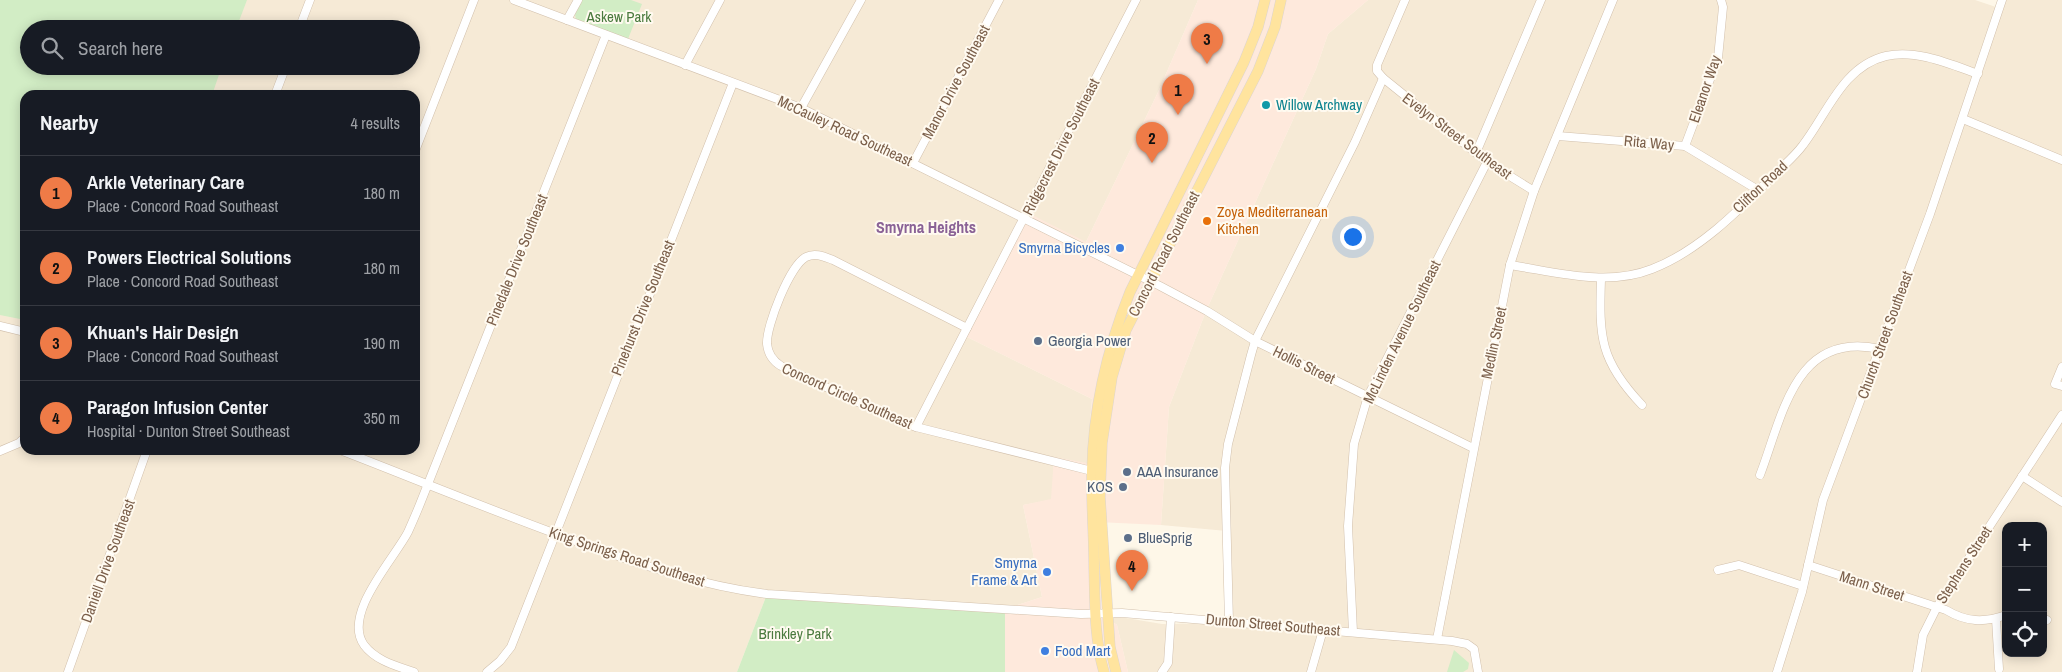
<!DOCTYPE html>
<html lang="en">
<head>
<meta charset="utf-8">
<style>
	body { margin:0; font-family:"Archivo Narrow",sans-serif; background:#20242c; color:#f1f3f6 }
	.controls { position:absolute; right:15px; bottom:15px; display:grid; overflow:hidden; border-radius:10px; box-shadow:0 2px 12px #0003 }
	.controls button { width:45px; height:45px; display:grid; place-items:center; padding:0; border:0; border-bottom:1px solid #363941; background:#171b24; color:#f1f3f6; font:25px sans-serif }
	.you { position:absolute; left:1352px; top:236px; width:18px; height:18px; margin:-12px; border:4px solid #fff; border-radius:50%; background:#1a73e8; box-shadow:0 0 0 8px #1a73e833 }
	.badge { display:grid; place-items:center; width:32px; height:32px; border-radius:50%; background:#ef7b47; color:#111; font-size:16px; font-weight:700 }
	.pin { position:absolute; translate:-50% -41px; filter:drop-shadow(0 1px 2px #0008) }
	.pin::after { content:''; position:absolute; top:26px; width:18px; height:15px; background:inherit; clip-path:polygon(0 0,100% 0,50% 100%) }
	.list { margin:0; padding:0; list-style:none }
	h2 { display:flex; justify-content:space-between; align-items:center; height:65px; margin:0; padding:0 20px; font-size:21px }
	h2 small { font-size:16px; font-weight:400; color:#9ea1a6 }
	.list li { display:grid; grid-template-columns:32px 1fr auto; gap:15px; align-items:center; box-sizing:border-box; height:75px; padding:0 20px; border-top:1px solid #363941 }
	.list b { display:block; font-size:19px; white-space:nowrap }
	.list p { margin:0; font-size:16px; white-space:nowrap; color:#9ea1a6 }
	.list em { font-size:16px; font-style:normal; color:#9ea1a6 }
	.icon { flex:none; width:28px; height:28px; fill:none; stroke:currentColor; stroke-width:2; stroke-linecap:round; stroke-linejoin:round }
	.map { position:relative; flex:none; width:2062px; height:672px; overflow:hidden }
	.search { position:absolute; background:#171b24; box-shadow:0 2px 12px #0003; left:20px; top:20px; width:400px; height:55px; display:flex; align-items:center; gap:12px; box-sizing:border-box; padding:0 18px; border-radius:28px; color:#9ea1a6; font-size:19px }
	.panel { position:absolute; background:#171b24; box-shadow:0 2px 12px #0003; left:20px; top:90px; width:400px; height:365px; border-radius:15px }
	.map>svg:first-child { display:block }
	.residential { fill:#f6ead6; fill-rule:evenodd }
	.commercial { fill:#fee9dc }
	.green { fill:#d2edc5 }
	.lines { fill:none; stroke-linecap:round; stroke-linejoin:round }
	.minor-casing { stroke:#d2c0ac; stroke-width:9 }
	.major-casing { stroke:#ddd5d0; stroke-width:11 }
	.minor { stroke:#fff; stroke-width:8 }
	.major { stroke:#ffe49e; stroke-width:10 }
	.culture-dot { fill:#0f9aa8; stroke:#fffaf0; stroke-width:2 }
	.food-dot { fill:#e8710a; stroke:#fffaf0; stroke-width:2 }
	.shop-dot { fill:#3f7fe0; stroke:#fffaf0; stroke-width:2 }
	.service-dot { fill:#5c6f8a; stroke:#fffaf0; stroke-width:2 }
	.labels { text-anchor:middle; stroke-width:4; stroke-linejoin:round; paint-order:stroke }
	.park-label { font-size:15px; fill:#4a7a3e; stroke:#fffaf0 }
	.street-label { font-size:15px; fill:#7b5f4a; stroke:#fffaf0 }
	.culture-label { font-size:15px; fill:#0d838f; stroke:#fffaf0; text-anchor:start }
	.food-label { font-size:15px; fill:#c56008; stroke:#fffaf0; text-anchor:start }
	.shop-label { font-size:15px; fill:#366cbe; stroke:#fffaf0; text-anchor:end }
	.service-label { font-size:15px; fill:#4e5e75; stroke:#fffaf0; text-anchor:start }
	.neighbourhood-label { font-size:16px; font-weight:bold; fill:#8a6296; stroke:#fffaf0 }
</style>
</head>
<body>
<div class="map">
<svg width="2062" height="672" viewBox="0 0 2062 672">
	<rect width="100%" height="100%" fill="#fef7e8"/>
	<g class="residential">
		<path d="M0,0h1198l-39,90 -73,152 -125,92 131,65 -5,65 -36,36 -28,5 19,92 -37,12 -238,-15 -30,78h-737zM29,29h382v37h-382zM25,95h390v355h-390z"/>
		<path d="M1368,0h607l21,7 3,-7h63v672h-934l-11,-47 -15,-11 60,10 64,-1 1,-92 -66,-6 8,-118 37,-96 110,-242 12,-35zM2006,526h37v127h-37z"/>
	</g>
	<polygon class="commercial" points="1198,0 1368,0 1328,34 1316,69 1206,311 1169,407 1161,525 1097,522 1102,614 1117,625 1128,672 1005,672 1005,609 1042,597 1023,505 1051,499 1054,457 1087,463 1092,399 961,334 1028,213 1086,242 1159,90"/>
	<g class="green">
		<polygon points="0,0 247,0 236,29 29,29 29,66 222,66 212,95 25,95 25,320 0,315"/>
		<polygon points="582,0 631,0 642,4 628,39 576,20 575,14"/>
		<polygon points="767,594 1005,609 1005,672 737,672"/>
		<polygon points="1454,650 1469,663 1468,669 1463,672 1447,672"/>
	</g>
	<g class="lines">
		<g class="minor-casing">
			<g id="minor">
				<polyline points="514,0 801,108 1160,286 1207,311 1255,341 1473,448"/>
				<polyline points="567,20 578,0"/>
				<polyline points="299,29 310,0"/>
				<polyline points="685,65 720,0"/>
				<polyline points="1383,78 1487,162 1534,191"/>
				<polyline points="275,95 286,66"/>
				<polyline points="801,108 861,0"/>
				<polyline points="1963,119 2062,160"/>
				<polyline points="1558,136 1685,146 1758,190"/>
				<polyline points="1685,146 1718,58 1723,7 1721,0"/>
				<polyline points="415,151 474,0"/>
				<polyline points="1476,153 1541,0"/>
				<polyline points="913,163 999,0"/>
				<path d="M1510,265c46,7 97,22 142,4 47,-18 87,-59 122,-94 10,-10 21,-19 29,-30 24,-31 40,-79 83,-89 30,-7 64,8 92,18"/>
				<path d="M1601,279c-2,58 -1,82 41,126"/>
				<polyline points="0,326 25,332"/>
				<path d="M967,328l-134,-68c-8,-3 -18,-8 -27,-3 -16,8 -40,69 -39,87 1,10 6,17 14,22l117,55 18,6 176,44"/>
				<polyline points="2062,367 2055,384 2062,386"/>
				<polyline points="916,427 1136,0"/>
				<path d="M340,450c80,31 160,64 241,93 61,22 121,43 186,51l314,20 41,-1 330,28 15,3 7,5 4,23"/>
				<polyline points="0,451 19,443 25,437"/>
				<path d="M1760,475c23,-60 35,-145 120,-126"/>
				<polyline points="2022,476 2062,502"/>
				<path d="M1808,565l138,45c20,12 38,13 60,5"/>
				<polyline points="1718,570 1739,565 1803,586"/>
				<polyline points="2043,618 2047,620"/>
				<polyline points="1996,619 1999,669"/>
				<polyline points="1229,622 1225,468 1228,444 1251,355 1255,341 1355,142 1381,83 1383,78 1377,71 1377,65 1405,0"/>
				<polyline points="1353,632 1348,526 1354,444 1368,396 1487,162"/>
				<polyline points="1437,639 1510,265 1534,191 1613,0"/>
				<polyline points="68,672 147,450"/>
				<path d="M414,672c-17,-6 -38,-11 -50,-27 -22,-31 30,-86 44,-113 4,-9 8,-18 12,-28l186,-469"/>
				<polyline points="487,672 500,661 511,647 733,83"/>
				<polyline points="1162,672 1168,663 1171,617"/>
				<polyline points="1311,672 1323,630"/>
				<polyline points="1777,672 1802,592 1823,500 1930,214 2002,0"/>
				<polyline points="1917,672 1923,635 1937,607 2062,415"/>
			</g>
		</g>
		<g class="major-casing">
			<g id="major">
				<path d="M1104,672c-10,-34 -9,-71 -10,-106 0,-32 -3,-64 -2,-95 1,-61 15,-122 38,-179l114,-230 14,-35 7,-27"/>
				<polyline points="1116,672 1110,647 1100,497 1102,443 1112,377 1126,330 1258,71 1275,27 1281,0"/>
			</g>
		</g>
		<use href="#minor" class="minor"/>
		<use href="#major" class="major"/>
	</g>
	<circle class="culture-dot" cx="1266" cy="105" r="5"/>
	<circle class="food-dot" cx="1207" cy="221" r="5"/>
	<g class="shop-dot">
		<circle cx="1120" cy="248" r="5"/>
		<circle cx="1047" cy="572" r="5"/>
		<circle cx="1045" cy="651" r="5"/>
	</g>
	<g class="service-dot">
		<circle cx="1038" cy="341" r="5"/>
		<circle cx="1127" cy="472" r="5"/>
		<circle cx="1123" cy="487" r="5"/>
		<circle cx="1128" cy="538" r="5"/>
	</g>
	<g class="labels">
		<g class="park-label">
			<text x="619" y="22">Askew Park</text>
			<text x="795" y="639">Brinkley Park</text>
		</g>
		<g class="street-label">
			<text transform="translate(956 82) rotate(-62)" y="5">Manor Drive Southeast</text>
			<text transform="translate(1705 89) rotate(-71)" y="5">Eleanor Way</text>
			<text transform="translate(845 131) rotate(25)" y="5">McCauley Road Southeast</text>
			<text transform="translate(1457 136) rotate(37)" y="5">Evelyn Street Southeast</text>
			<text transform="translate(1649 143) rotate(5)" y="5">Rita Way</text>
			<text transform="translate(1061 147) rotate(-63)" y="5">Ridgecrest Drive Southeast</text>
			<text transform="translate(1760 187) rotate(-43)" y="5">Clifton Road</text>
			<text transform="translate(1164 254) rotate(-63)" y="5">Concord Road Southeast</text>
			<text transform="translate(517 260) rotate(-68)" y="5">Pinedale Drive Southeast</text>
			<text transform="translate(643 308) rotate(-68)" y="5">Pinehurst Drive Southeast</text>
			<text transform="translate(1402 332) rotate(-64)" y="5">McLinden Avenue Southeast</text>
			<text transform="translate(1885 335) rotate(-70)" y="5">Church Street Southeast</text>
			<text transform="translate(1494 343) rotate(-78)" y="5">Medlin Street</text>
			<text transform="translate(1304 365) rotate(26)" y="5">Hollis Street</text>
			<text transform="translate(847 396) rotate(24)" y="5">Concord Circle Southeast</text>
			<text transform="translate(627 557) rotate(18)" y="5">King Springs Road Southeast</text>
			<text transform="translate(108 561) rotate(-70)" y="5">Daniell Drive Southeast</text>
			<text transform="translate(1964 565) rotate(-57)" y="5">Stephens Street</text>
			<text transform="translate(1872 586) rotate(18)" y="5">Mann Street</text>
			<text transform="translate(1273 625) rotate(5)" y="5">Dunton Street Southeast</text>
		</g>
		<g class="culture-label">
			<text x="1276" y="110">Willow Archway</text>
		</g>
		<g class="food-label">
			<text x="1217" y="217">Zoya Mediterranean<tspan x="1217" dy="17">Kitchen</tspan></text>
		</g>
		<g class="shop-label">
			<text x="1110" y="253">Smyrna Bicycles</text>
			<text x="1037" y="568">Smyrna<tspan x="1037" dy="17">Frame &amp; Art</tspan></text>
			<text x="1055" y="656" text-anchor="start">Food Mart</text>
		</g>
		<g class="service-label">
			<text x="1048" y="346">Georgia Power</text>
			<text x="1137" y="477">AAA Insurance</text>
			<text x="1113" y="492" text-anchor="end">KOS</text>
			<text x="1138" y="543">BlueSprig</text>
		</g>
		<g class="neighbourhood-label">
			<text x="926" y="233">Smyrna Heights</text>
		</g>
	</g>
</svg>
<div class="controls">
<button>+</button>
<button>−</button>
<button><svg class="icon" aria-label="locate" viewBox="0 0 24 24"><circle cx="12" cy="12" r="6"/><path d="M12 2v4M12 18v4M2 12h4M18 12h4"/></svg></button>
</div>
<div class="you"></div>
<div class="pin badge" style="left:1178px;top:115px">1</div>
<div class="pin badge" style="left:1152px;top:163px">2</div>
<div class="pin badge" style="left:1207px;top:64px">3</div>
<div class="pin badge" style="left:1132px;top:591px">4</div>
<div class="search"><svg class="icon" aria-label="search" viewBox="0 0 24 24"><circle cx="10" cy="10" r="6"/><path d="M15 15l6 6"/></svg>Search here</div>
<section class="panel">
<h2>Nearby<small>4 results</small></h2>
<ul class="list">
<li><span class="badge">1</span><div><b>Arkle Veterinary Care</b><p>Place · Concord Road Southeast</p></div><em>180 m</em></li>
<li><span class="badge">2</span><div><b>Powers Electrical Solutions</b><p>Place · Concord Road Southeast</p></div><em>180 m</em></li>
<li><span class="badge">3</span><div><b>Khuan's Hair Design</b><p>Place · Concord Road Southeast</p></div><em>190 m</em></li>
<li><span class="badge">4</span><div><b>Paragon Infusion Center</b><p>Hospital · Dunton Street Southeast</p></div><em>350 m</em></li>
</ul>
</section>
</div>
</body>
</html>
